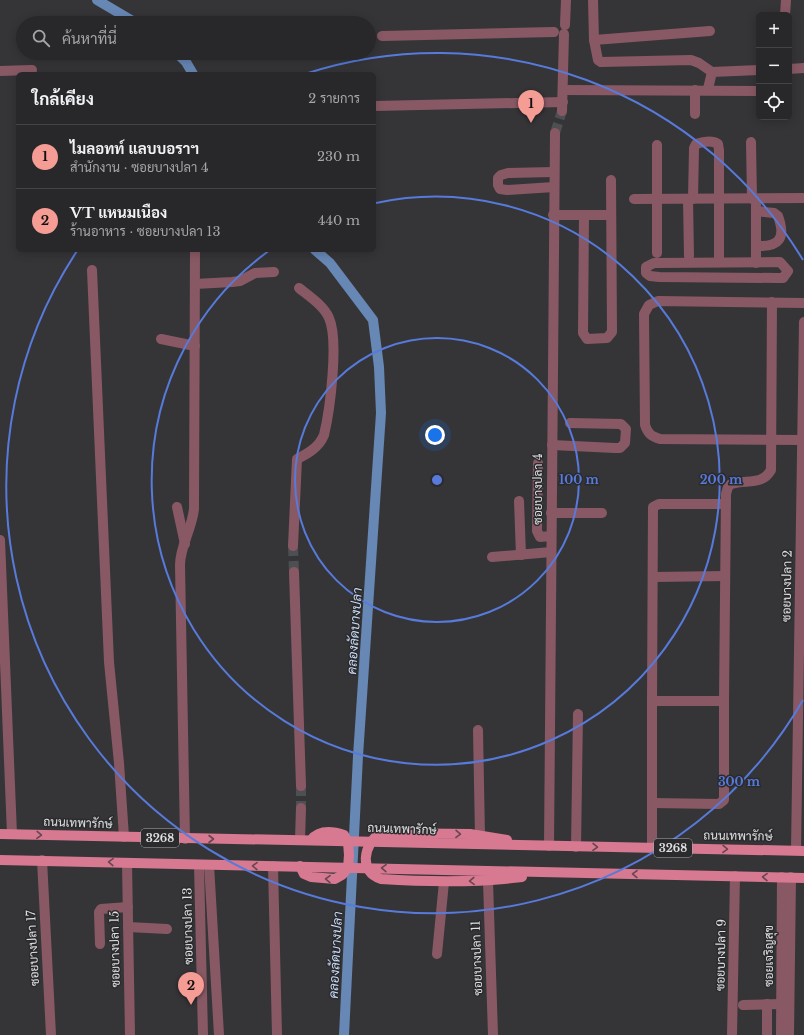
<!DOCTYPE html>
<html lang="th">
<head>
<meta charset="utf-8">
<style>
	body { margin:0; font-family:"Libre Baskerville",Sarabun,serif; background:#343436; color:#f1f3f6 }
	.controls { position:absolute; right:12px; top:12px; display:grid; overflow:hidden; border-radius:6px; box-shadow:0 2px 10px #0003 }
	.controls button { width:36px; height:36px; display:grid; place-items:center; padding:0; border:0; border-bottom:1px solid #444447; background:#28282a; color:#f1f3f6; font:20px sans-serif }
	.you { position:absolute; left:435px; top:435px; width:14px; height:14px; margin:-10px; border:3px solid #fff; border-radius:50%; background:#1a73e8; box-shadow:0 0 0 6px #1a73e833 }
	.badge { display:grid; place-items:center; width:26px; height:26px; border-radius:50%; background:#f59c94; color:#111; font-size:13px; font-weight:700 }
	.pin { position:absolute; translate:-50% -33px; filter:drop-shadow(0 1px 2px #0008) }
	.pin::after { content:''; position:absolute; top:21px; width:14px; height:12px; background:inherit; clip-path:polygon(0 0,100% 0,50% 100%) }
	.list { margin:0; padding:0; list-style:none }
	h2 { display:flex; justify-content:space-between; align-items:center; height:52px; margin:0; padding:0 16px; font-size:17px }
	h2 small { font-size:13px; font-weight:400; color:#a5a6a8 }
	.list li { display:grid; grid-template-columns:26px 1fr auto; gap:12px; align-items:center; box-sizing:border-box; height:64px; padding:0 16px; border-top:1px solid #444447 }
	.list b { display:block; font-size:15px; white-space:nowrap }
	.list p { margin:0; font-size:13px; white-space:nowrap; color:#a5a6a8 }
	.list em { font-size:13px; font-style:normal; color:#a5a6a8 }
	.icon { flex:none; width:22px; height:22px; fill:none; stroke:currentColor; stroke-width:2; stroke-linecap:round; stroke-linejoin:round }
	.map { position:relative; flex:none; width:804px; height:1035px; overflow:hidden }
	.search { position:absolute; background:#28282a; box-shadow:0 2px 10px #0003; left:16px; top:16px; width:360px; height:44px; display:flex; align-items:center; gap:10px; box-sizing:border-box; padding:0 14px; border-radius:22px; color:#a5a6a8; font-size:15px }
	.panel { position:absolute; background:#28282a; box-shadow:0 2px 10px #0003; left:16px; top:72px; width:360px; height:180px; border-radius:6px }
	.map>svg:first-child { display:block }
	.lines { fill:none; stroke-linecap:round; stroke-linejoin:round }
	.canal { stroke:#6787b5; stroke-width:10 }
	.minor-tunnel { stroke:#4e4f52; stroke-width:10; stroke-dasharray:10 5; stroke-linecap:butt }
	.minor { stroke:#885964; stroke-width:10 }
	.major { stroke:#d67991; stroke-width:10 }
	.oneway { stroke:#674651 }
	.ring { fill:none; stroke:#577adb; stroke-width:2 }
	.labels { text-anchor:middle; stroke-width:3; stroke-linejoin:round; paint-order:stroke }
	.shield { fill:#2b2b2e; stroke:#a9aaac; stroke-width:1 }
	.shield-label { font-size:11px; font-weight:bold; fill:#dfe0e2 }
	.street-label { font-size:12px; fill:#dfe0e2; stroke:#2b2b2e }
	.water-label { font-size:13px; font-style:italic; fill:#c9dcf8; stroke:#2b2b2e }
	.centre { fill:#577adb; stroke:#2b2b2e; stroke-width:2 }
	.ring-label { font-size:12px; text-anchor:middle; font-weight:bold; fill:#577adb; stroke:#2b2b2e; stroke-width:3; stroke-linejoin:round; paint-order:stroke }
</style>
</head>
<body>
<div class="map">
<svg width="804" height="1035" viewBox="0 0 804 1035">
	<rect width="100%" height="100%" fill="#353538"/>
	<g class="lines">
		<g class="canal">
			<polyline points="97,0 136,23"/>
			<polyline points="177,53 186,62 193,74"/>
			<polyline points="315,250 330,263 373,320 379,367 381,413 358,756 344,1035"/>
		</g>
		<g class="minor-tunnel">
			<polyline points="555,133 562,111"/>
			<polyline points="293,546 294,572"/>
			<polyline points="301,786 301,808"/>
		</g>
		<g class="minor">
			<polyline points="593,0 594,40 598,60 601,62 691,60 699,63 712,72"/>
			<polyline points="785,15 786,0"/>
			<polyline points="565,25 566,0"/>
			<polyline points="382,36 554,32"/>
			<polyline points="594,40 710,31"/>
			<polyline points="789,69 804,68"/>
			<polyline points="0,71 32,70"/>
			<polyline points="708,89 712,72 759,70"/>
			<polyline points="563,90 759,91"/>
			<polyline points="695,90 695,114"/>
			<polyline points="374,106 563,102"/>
			<polyline points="562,111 564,34"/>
			<polyline points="751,142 752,199"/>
			<polyline points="657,145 657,253"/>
			<polyline points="554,187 507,190 500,189 498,185 498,178 501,175 508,173 554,172"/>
			<polyline points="634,199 804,198"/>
			<polyline points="688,199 689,256"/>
			<path d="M693,199l1,-51 2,-4c6,-2 16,-4 22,0l1,6v107"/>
			<polyline points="756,205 756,263"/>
			<path d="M756,211l18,2 4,3c8,22 2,31 -22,30"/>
			<polyline points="553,215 611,215"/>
			<polyline points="584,216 583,333 587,339 607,338 612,332 611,180"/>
			<polygon points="780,262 788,271 783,278 777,278 659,277 650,276 646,273 646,267 654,263"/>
			<polyline points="92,270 109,662 119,763 124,837"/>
			<polyline points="195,284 232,282 240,281 255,273 274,272"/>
			<polyline points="161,339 195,346"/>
			<path d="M802,440l-142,-1c-9,-3 -12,-5 -15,-14l-1,-111 5,-9 9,-4 146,2"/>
			<polyline points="552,445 615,448 620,448 625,443 626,429 621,424 570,423"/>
			<polyline points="538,463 537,531 540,537 551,536"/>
			<polyline points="519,501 521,555"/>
			<polyline points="177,507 185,544"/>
			<polyline points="551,513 602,513"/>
			<polyline points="0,540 12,834"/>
			<path d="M293,546l4,-87c12,-6 22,-12 27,-24 6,-25 15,-95 5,-117 -5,-12 -20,-22 -30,-30"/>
			<polyline points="492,557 551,552"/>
			<polyline points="294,572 301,786"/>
			<polyline points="654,577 725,576"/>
			<polyline points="652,701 653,507 659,504 726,504"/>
			<polyline points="478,730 480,836"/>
			<polyline points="652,803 719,804 724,800 724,701"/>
			<path d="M185,839l-5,-274c0,-19 12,-36 14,-56l1,-259"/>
			<polyline points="300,840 301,808"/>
			<polyline points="549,846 555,133"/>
			<polyline points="576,847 578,714"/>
			<path d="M652,848v-147h72l2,-207 2,-7 3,-3c15,-5 31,2 40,-14l1,-168"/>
			<polyline points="796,850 804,322"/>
			<polyline points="42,860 51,1035"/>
			<polyline points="127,863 130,1035"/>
			<polyline points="199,865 203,1035"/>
			<polyline points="209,865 219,1035"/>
			<polyline points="273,866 277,1035"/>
			<polyline points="488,881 493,1035"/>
			<polyline points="128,927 167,929"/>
			<polyline points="100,944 99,912 101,909 128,907"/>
			<polyline points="437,954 444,882"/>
			<polyline points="767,1004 767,1035"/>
			<polyline points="743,1005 781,1004"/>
			<polyline points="732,1035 735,876"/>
			<polyline points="781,1035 782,877"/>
			<polyline points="789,1035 791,877"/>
		</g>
		<g class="major">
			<polyline points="0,834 804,851"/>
			<path d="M507,840l-37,-6 -90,-1c-16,11 -22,39 1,46 47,3 94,4 141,-2"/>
			<polyline points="0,860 804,878"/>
			<path d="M300,866l4,8 7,3 24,2 7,-4 6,-7 1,-13 -1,-13 -4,-7c-12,-4 -25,-5 -33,5"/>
		</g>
	</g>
	<defs><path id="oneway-chevron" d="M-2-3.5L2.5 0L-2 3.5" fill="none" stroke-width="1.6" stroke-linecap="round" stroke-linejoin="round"/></defs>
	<g class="oneway">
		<use href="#oneway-chevron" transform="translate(458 834) rotate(1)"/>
		<use href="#oneway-chevron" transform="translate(39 835) rotate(2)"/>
		<use href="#oneway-chevron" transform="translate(211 839)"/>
		<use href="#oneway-chevron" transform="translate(595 847) rotate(1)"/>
		<use href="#oneway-chevron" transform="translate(725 849) rotate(1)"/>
		<use href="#oneway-chevron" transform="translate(111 862) rotate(-178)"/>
		<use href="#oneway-chevron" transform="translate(255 866) rotate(-179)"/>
		<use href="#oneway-chevron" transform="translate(384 868) rotate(-178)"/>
		<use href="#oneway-chevron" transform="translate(635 874) rotate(-179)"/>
		<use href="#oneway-chevron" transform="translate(765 877) rotate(-179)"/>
		<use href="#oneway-chevron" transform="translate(328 879) rotate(-179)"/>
		<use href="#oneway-chevron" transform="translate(472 881) rotate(178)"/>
	</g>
	<g class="ring">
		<circle cx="437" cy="480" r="142"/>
		<path d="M376 203A284 284 0 1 1 270 250"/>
		<path d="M803 700A427 427 0 1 1 77 251M305 74A427 427 0 0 1 803 260"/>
	</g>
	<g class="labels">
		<g class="shield">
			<rect x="141" y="829" width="38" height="18" rx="3"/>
			<rect x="654" y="839" width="38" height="18" rx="3"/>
		</g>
		<g class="shield-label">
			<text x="160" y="842">3268</text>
			<text x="673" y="852">3268</text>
		</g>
		<g class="street-label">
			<text transform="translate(538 489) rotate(-90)" y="4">ซอยบางปลา 4</text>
			<text transform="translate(787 586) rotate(-89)" y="4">ซอยบางปลา 2</text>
			<text transform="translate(78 823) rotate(2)" y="4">ถนนเทพารักษ์</text>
			<text transform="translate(402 829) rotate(2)" y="4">ถนนเทพารักษ์</text>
			<text transform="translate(738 836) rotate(1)" y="4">ถนนเทพารักษ์</text>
			<text transform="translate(188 926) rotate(-91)" y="4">ซอยบางปลา 13</text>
			<text transform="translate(33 948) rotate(-93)" y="4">ซอยบางปลา 17</text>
			<text transform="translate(115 949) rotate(-91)" y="4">ซอยบางปลา 15</text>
			<text transform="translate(721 955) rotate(-89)" y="4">ซอยบางปลา 9</text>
			<text transform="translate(769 956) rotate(-90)" y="4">ซอยเจริญสุข</text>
			<text transform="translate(477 958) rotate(-92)" y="4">ซอยบางปลา 11</text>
		</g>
		<g class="water-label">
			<text transform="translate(354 631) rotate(-86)" y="5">คลองลัดบางปลา</text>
			<text transform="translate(335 955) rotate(-87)" y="5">คลองลัดบางปลา</text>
		</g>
	</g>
	<circle cx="437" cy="480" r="6" class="centre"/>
	<g class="ring-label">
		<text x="579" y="484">100 m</text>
		<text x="721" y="484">200 m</text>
		<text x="739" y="786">300 m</text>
	</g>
</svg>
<div class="controls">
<button>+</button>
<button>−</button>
<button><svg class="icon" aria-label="locate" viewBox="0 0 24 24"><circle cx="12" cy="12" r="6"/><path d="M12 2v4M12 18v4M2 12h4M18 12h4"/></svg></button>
</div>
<div class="you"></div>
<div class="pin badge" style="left:531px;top:123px">1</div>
<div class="pin badge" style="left:191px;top:1005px">2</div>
<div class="search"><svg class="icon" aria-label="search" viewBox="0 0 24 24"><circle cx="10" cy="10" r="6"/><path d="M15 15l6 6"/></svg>ค้นหาที่นี่</div>
<section class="panel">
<h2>ใกล้เคียง<small>2 รายการ</small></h2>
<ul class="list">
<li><span class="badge">1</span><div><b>ไมลอทท์ แลบบอราฯ</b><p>สำนักงาน · ซอยบางปลา 4</p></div><em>230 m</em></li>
<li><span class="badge">2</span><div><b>VT แหนมเนือง</b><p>ร้านอาหาร · ซอยบางปลา 13</p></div><em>440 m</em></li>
</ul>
</section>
</div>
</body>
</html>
